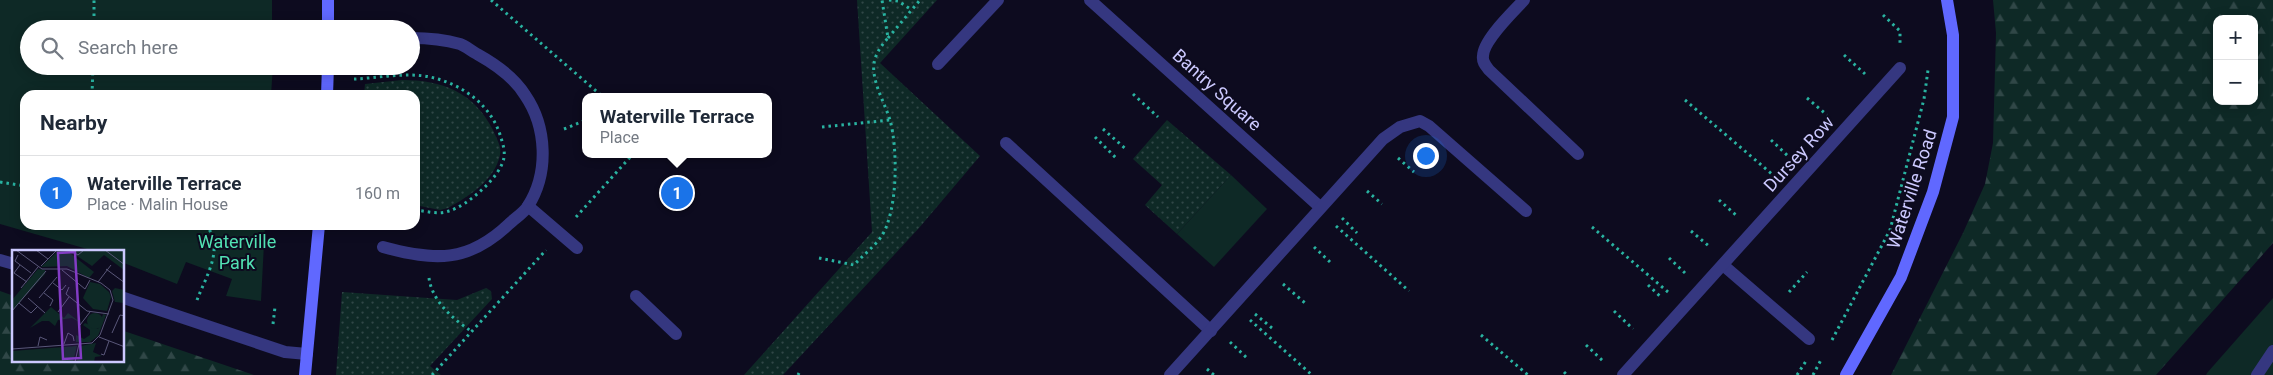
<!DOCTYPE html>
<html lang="en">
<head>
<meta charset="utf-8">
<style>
	body { margin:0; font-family:Roboto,sans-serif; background:#f6f6f7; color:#1f2937 }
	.controls { position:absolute; right:15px; top:15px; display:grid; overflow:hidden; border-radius:10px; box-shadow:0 2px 12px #0003 }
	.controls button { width:45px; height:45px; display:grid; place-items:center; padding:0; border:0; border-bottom:1px solid #e0e1e3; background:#fff; color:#1f2937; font:25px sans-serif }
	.you { position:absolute; left:1425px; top:155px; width:18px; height:18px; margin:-12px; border:4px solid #fff; border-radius:50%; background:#1a73e8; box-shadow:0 0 0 8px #1a73e833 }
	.badge { display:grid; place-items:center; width:32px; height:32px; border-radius:50%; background:#1a73e8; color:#fff; font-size:16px; font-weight:700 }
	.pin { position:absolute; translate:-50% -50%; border:2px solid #fff; box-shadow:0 1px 5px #0006 }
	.popup { position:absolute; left:582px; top:93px; width:190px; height:65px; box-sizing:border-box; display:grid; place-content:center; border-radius:10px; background:#fff; filter:drop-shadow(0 1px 4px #0005); font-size:16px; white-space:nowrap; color:#747a83 }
	.popup b { font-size:19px; color:#1f2937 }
	.popup::after { content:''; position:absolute; left:50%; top:100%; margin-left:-10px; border:10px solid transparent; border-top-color:#fff }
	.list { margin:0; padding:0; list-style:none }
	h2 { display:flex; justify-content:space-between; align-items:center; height:65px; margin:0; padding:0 20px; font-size:21px }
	h2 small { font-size:16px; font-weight:400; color:#747a83 }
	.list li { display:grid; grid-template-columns:32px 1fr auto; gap:15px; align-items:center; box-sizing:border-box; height:75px; padding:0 20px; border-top:1px solid #e0e1e3 }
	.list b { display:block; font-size:19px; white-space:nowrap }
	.list p { margin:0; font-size:16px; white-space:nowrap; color:#747a83 }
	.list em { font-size:16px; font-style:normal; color:#747a83 }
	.icon { flex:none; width:28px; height:28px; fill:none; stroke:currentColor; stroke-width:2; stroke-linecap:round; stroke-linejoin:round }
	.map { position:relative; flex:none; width:2273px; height:375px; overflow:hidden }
	.search { position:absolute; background:#fff; box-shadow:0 2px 12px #0003; left:20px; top:20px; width:400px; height:55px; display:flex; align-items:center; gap:12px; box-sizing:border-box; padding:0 18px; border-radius:28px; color:#747a83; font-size:19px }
	.panel { position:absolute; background:#fff; box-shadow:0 2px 12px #0003; left:20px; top:90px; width:400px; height:140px; border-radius:15px }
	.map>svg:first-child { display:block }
	.grass { fill:url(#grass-dots) }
	.forest { fill:url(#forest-firs); fill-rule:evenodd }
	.park { fill:#0e2926 }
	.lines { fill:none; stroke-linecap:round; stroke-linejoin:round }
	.path { stroke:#29b3a1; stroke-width:3; stroke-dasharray:2.5 4; stroke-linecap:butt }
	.lane { stroke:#353780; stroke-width:12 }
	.street { stroke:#353780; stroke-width:12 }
	.secondary { stroke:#6068ff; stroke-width:12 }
	.labels { text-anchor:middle; stroke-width:4; stroke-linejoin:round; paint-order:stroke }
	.street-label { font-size:18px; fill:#ccc9ff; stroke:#0d0b1f }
	.park-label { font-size:18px; fill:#52e2b4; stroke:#0d0b1f }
	.inset-road { fill:none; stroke:#595779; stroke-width:1 }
	.view { fill:#833cc5; fill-opacity:0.15; stroke:#833cc5; stroke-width:2.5 }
	.inset-edge { fill:none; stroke:#ccc9ff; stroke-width:2.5 }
</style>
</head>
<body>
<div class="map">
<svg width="2273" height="375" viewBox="0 0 2273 375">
	<defs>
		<pattern id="grass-dots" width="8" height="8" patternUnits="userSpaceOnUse" patternTransform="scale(1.25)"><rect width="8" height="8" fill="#0e2926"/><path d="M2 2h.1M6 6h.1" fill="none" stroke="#304747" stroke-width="1.8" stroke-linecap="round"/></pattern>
		<pattern id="forest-firs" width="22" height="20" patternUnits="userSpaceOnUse" patternTransform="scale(1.25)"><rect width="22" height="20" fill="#0e2926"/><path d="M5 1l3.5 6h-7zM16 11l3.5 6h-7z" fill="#304747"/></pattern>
	</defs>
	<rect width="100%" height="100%" fill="#0d0b1f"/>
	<g class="grass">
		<polygon points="857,0 937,0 880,63 980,156 919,228 783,375 744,375 872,232"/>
		<path d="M402,80c40,0 72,12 91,50 3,8 9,16 7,25 -5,25 -32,42 -52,53l-8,2 -25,-5v-110h-51l1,-11z"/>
		<polygon points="1167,120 1231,175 1177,234 1145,205 1162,185 1133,159"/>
		<polygon points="486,288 491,291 492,299 430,366 441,375 336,375 342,292 457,300"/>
	</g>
	<g class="forest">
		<path d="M1993,0h280v243l-117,132h-265l72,-142 22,-49 8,-41 3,-110zM2217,19h37v82h-37z"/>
		<polygon points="0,291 14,296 14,361 124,361 124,331 254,375 0,375"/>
	</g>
	<g class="park">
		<polygon points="0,0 272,0 272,29 29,29 29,66 273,66 271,95 25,95 25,225 265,225 261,301 226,296 232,279 186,262 177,284 124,263 124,251 94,251 0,224"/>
		<polygon points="1231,175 1267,209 1214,267 1177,234"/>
		<polygon points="2273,298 2273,375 2206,375 2207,373"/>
	</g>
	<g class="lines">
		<g class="path">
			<polyline points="491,0 603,97"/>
			<polyline points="889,0 898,1 912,10"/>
			<polyline points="1883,15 1900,31 1900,45"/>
			<polyline points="94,29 94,0"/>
			<polyline points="888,38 920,0"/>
			<polyline points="1844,55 1865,74"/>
			<path d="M354,79c24,-1 53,-7 76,-2 32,7 62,28 71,61 2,6 4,13 3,19 -2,19 -37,49 -55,54 -11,4 -23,0 -34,-1"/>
			<polyline points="1133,94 1158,117"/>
			<polyline points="92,95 93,66"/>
			<polyline points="1807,98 1827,115"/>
			<polyline points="1685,100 1773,175"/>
			<polyline points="822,127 890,120"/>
			<polyline points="564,129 586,120"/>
			<polyline points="1103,129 1127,150"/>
			<polyline points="1095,137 1118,160"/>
			<polyline points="1771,140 1789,157"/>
			<polyline points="1398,158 1414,172"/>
			<polyline points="0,182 25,186"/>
			<polyline points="1367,191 1382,204"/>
			<polyline points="1719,200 1737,216"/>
			<polyline points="576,217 633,154"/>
			<polyline points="1342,218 1357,233"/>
			<polyline points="1336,226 1409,291"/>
			<polyline points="1592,227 1668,292"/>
			<polyline points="1691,231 1710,247"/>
			<polyline points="1314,247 1330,262"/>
			<path d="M819,258l35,7c8,-9 20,-18 27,-28 17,-25 17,-88 9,-117 -5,-16 -14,-31 -16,-47 -2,-14 5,-25 14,-35l-6,-38"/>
			<polyline points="1669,258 1685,273"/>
			<path d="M429,278c3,23 24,41 42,53"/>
			<polyline points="1283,284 1305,303"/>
			<polyline points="1648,285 1662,298"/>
			<polyline points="1789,292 1807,272"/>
			<path d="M197,300c9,-24 28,-52 9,-75"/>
			<polyline points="1614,311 1633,329"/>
			<polyline points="1255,314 1272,328"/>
			<polyline points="1250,320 1312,375"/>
			<polyline points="273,324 275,307"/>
			<polyline points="1481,335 1528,375"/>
			<polyline points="1832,340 1890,230 1924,99 1928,70"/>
			<polyline points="1230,342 1248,359"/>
			<polyline points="1586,345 1604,362"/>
			<polyline points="1207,369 1214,375"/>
			<polyline points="1564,372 1567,375"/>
			<polyline points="432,375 546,250"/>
			<polyline points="798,375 799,373"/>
			<polyline points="1797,375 1806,361"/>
			<polyline points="1813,375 1822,358"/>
		</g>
		<g class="lane">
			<polyline points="528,206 577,248"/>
			<polyline points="0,260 14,264"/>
			<polyline points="636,296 676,334"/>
			<polyline points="124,298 285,352 307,354"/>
			<polyline points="2257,375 2273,351"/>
		</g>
		<g class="street">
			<polyline points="1090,0 1320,207"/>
			<path d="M1524,0c-11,12 -41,40 -41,56 -1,6 3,10 6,14l89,84"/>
			<polyline points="938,64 998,0"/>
			<polyline points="1006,143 1211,331"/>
			<path d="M383,247c52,14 85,16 126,-23 6,-6 15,-11 19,-18 21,-33 19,-79 -3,-111 -11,-18 -30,-31 -48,-41 -6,-3 -11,-8 -17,-10 -14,-4 -34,-6 -49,-6"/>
			<polyline points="1723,265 1809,339"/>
			<polyline points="1170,375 1383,139 1400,127 1420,121 1429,126 1526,211"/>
			<polyline points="1623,375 1900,68"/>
		</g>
		<g class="secondary">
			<polyline points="328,0 328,29"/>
			<polyline points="327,95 328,66"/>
			<polyline points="305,375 319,225"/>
			<polyline points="1846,375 1901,277 1933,192 1953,117 1953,35 1947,0"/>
		</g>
	</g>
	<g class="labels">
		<g class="street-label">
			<text transform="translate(1217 90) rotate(42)" y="6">Bantry Square</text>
			<text transform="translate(1799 154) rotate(-48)" y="6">Dursey Row</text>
			<text transform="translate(1912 189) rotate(-72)" y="6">Waterville Road</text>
		</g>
		<g class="park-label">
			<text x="237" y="248">Waterville<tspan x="237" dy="21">Park</tspan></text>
		</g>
	</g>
	<g transform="translate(12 250)">
		<rect width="112" height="112" fill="#0d0b1f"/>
		<path d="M39,57l13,11 4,-5 13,10 -9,-5 -14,2 -3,6 -6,-5h-7l-12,7zM91,64l3,1 -8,21 -8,6h-14v-7l8,4 6,-4v-5l-7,-5 2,-2 13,6z" fill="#0e2926"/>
		<path d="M47,0h7l28,22 -5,6 -22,-12 -26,1zM26,19l7,1v4l-33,37v-11zM78,32l10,2 9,8 2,5 -4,14 -14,-2 -10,-11zM103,38l9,2v13l-9,-1 -3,-11zM75 71a8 8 0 1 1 16 0a8 8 0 1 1-16 0ZM84,93l-3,9 9,4 -7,1 -1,5h-17l3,-16z" fill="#0e2926"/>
		<path d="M56,0h56v20l-20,-15 -12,11zM65,96l-4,16h-61v-11z" fill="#0e2926"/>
		<path class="inset-road" d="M24,0l12,9M58,0l8,5 6,-5M93,0l20,15M6,5l-3,6 16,12M8,15l-6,8 13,9M29,16l16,-16M94,19l19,14M50,20l23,19 5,-9M86,32l13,-17M41,33l9,7 4,-5M57,37l-3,7 21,17 22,3M9,38l17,-21M32,43l9,7 -3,6M16,48l17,15M27,48l18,-21M7,53l12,10 7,-7M0,61l34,-40M46,62l11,-15M68,75l10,-13M100,83l8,-18 5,1M87,87l26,10M52,94l4,-11 5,3 1,5M26,96l2,-9 7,3M0,99l80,-6 8,-8 13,-35 -3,-10 -9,-7 -34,-14h-25l-26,-19M89,104l3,1 5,-14M63,112l4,-18"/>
		<path class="view" d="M63,2l6,106 -18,1 -5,-106z"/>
		<rect width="112" height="112" class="inset-edge"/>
	</g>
</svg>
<div class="controls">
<button>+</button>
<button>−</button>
</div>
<div class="you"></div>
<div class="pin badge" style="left:677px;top:193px">1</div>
<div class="popup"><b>Waterville Terrace</b>Place</div>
<div class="search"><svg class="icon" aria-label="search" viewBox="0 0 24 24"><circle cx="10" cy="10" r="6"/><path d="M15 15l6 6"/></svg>Search here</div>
<section class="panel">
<h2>Nearby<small></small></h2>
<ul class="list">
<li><span class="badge">1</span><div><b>Waterville Terrace</b><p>Place · Malin House</p></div><em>160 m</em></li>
</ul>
</section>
</div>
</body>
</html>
